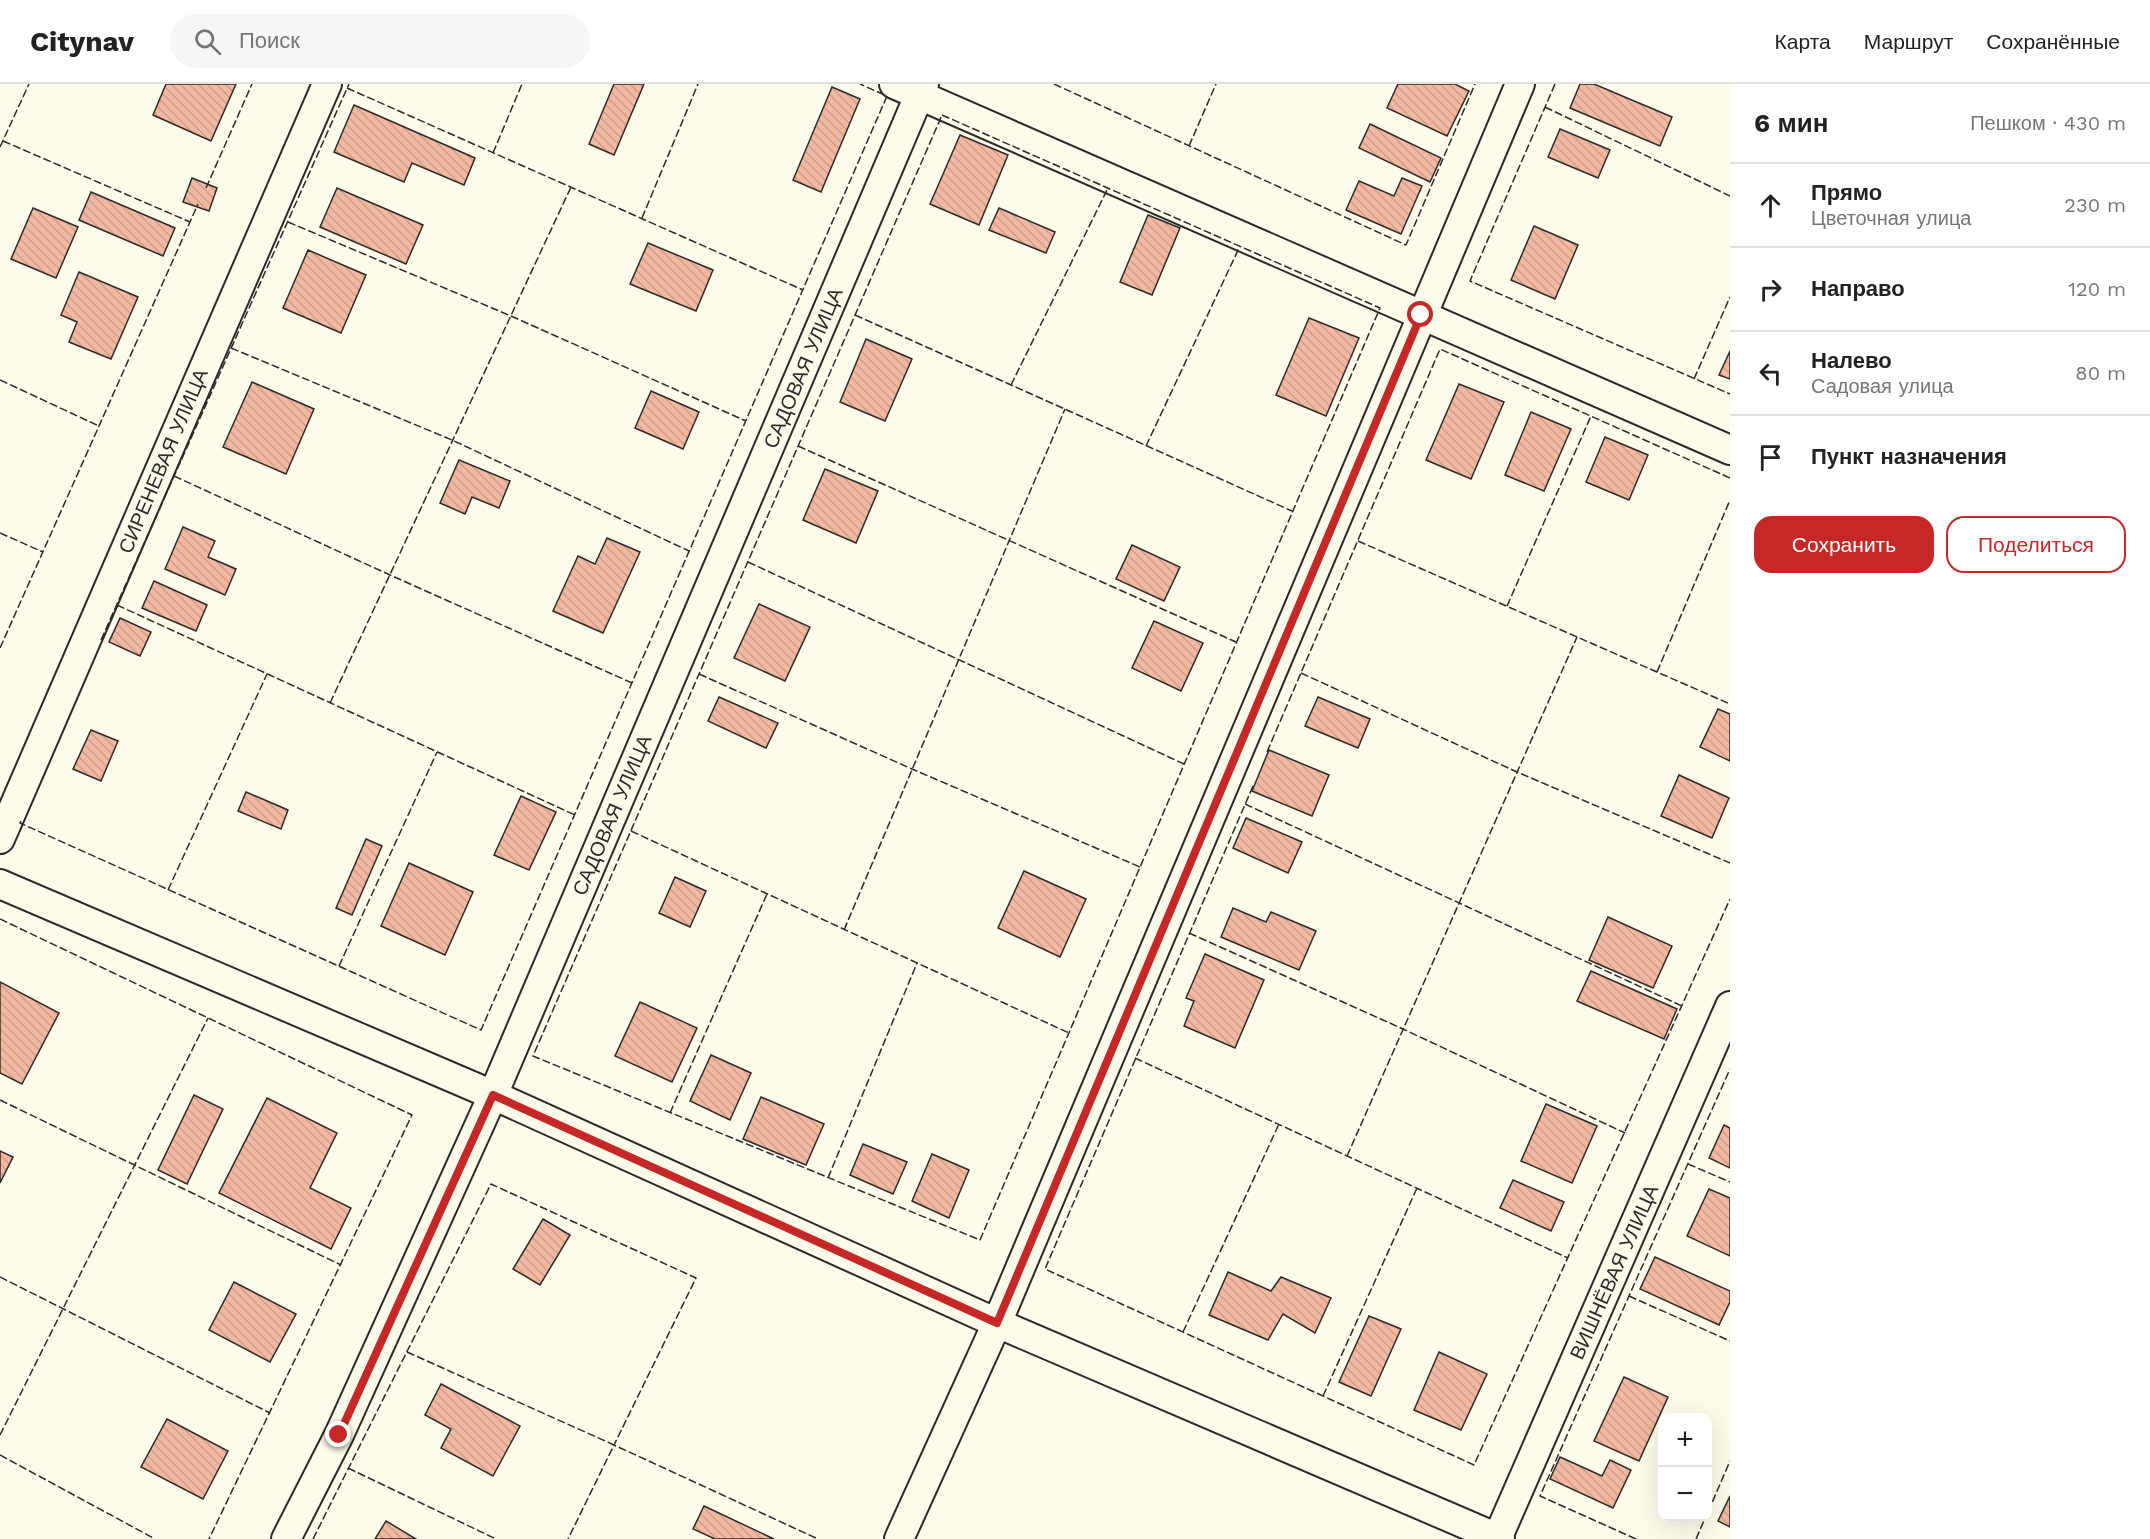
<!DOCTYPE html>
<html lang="ru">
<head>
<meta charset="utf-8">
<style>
	body { margin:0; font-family:"Work Sans",sans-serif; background:#f6f6f6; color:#222 }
	.controls { position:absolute; right:18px; bottom:18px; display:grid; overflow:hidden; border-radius:12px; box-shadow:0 6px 24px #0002 }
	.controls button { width:54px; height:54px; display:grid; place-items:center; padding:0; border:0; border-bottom:2px solid #e0e0e0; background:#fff; color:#222; font:30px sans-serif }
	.stop { position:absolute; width:18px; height:18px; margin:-14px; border:4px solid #c62828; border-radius:50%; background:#fff }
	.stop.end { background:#c62828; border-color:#fff; box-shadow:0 2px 6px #0008 }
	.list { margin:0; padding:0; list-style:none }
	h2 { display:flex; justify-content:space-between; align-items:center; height:78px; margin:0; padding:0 24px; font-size:26px }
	h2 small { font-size:20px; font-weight:400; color:#767676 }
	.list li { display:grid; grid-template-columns:39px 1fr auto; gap:18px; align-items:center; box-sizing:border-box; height:84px; padding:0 24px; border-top:2px solid #e0e0e0 }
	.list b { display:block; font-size:22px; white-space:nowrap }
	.list p { margin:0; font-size:20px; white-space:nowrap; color:#767676 }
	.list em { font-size:20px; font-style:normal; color:#767676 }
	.actions { display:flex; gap:12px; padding:18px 24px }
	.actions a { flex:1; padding:14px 0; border:2px solid #c62828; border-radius:18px; text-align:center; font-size:21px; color:#c62828 }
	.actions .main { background:#c62828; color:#fff }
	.icon { flex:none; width:33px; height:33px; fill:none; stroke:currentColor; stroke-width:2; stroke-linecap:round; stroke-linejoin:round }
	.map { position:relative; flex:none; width:1730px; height:1455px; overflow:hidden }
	header { display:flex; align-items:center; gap:36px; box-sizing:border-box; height:84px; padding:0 30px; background:#fff; border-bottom:2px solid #e0e0e0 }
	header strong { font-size:28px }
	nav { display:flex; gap:33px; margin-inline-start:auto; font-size:21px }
	.search { width:420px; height:54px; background:#f6f6f6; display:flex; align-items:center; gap:15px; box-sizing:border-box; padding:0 21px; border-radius:33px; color:#767676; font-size:22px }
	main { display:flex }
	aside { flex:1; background:#fff }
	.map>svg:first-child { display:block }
	.building { fill:url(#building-back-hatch); stroke:#2b2b2b; stroke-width:1.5 }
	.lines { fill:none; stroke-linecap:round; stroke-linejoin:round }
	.minor-casing { stroke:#2b2b2b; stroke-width:32 }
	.minor { stroke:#fdfbea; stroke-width:28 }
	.fence { stroke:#2b2b2b; stroke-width:1.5; stroke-dasharray:8 3; stroke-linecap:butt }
	.route { stroke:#c62828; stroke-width:8 }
	.labels { text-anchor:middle; stroke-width:4.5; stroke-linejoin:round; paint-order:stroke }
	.street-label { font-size:20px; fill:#2b2b2b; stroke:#fdfbea }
</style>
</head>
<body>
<header>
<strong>Citynav</strong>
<div class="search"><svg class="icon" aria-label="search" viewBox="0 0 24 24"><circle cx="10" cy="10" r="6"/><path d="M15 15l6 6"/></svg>Поиск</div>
<nav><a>Карта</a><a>Маршрут</a><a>Сохранённые</a></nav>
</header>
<main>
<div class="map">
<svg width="1730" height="1455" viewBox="0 0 1730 1455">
	<defs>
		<pattern id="building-back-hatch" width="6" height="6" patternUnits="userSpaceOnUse" patternTransform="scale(1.5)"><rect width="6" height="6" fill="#f2b8a0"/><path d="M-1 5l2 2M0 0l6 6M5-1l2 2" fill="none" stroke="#d09e8a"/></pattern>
	</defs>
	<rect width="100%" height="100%" fill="#fdfbea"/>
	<g class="building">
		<polygon points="166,0 236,0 211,57 153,31"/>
		<polygon points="614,0 644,0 614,71 589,60"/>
		<polygon points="1398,0 1455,0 1469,7 1447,52 1387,24"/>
		<polygon points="1580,0 1594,0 1672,33 1660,62 1570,24"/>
		<polygon points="832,3 860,15 821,108 793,96"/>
		<polygon points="354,21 475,74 464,101 412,79 404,98 334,68"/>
		<polygon points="1370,40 1441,74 1430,98 1359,64"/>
		<polygon points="1560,45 1610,66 1598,94 1548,73"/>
		<polygon points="960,51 1008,71 979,141 930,120"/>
		<polygon points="192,94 217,104 209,127 183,118"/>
		<polygon points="1402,94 1422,102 1401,150 1346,126 1359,97 1394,112"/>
		<polygon points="337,104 423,141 406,180 320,143"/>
		<polygon points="91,108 175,144 163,172 79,136"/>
		<polygon points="33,124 78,143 56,194 11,175"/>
		<polygon points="999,124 1055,148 1046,169 989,146"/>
		<polygon points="1148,131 1180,144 1152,211 1120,198"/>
		<polygon points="1534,142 1578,161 1555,215 1511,196"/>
		<polygon points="648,159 713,186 696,227 630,200"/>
		<polygon points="308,166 366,191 341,249 283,224"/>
		<polygon points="79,188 138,213 111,275 69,258 77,238 61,231"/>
		<polygon points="1309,234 1359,254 1326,332 1276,311"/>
		<polygon points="866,255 912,275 885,337 840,318"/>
		<polygon points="1730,267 1730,295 1719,291"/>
		<polygon points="252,298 314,325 286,390 223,363"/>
		<polygon points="1459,300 1504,318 1471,395 1426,376"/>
		<polygon points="651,307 699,328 683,365 635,344"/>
		<polygon points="1531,328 1571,345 1544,407 1505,391"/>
		<polygon points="1605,353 1648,371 1629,416 1586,398"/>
		<polygon points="459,376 510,397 499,424 472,413 465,430 440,419"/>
		<polygon points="825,385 878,407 856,459 803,436"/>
		<polygon points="183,443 215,457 208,473 236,485 225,511 165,485"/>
		<polygon points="607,454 640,468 603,549 553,527 578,472 595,480"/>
		<polygon points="1132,461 1180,483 1164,517 1116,495"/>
		<polygon points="154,497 207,521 196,547 142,524"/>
		<polygon points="759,520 810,543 785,597 734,574"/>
		<polygon points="120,534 151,548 140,572 109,558"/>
		<polygon points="1154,537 1203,559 1181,607 1132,584"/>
		<polygon points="719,613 778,639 766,664 708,637"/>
		<polygon points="1318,613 1370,635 1358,664 1305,642"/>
		<polygon points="1718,625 1730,630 1730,677 1700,663"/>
		<polygon points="91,646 118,657 101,697 73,685"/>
		<polygon points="1269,666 1329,691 1312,732 1252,707"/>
		<polygon points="1679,691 1729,714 1712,754 1661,732"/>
		<polygon points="246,708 288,726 281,745 238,727"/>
		<polygon points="521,712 556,728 529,786 494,771"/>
		<polygon points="1246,734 1302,758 1288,789 1233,764"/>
		<polygon points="366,755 382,762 352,831 336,824"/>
		<polygon points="409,779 473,808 445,871 381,842"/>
		<polygon points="1024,787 1086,815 1060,873 998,844"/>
		<polygon points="675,793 706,807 690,843 659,829"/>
		<polygon points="1233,824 1266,838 1271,828 1316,847 1299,886 1221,853"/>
		<polygon points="1608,833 1672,862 1653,904 1589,876"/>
		<polygon points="1205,870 1264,896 1235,964 1184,942 1194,917 1186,914"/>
		<polygon points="1591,887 1677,925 1664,955 1577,917"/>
		<polygon points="0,898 59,929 22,1000 0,989"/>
		<polygon points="640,918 697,944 672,998 615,972"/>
		<polygon points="711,971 751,989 730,1036 690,1017"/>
		<polygon points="194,1011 223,1025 187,1100 158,1086"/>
		<polygon points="761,1013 824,1040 806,1081 743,1055"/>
		<polygon points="267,1014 337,1049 310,1104 351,1124 331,1165 219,1109"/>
		<polygon points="1546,1020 1597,1042 1572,1099 1521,1077"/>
		<polygon points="1724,1041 1730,1044 1730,1084 1709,1074"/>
		<polygon points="863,1060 907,1078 893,1110 850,1091"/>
		<polygon points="0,1067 13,1073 0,1099"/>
		<polygon points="932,1070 969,1086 949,1134 912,1117"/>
		<polygon points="1513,1096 1564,1118 1551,1147 1500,1124"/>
		<polygon points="1709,1105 1730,1114 1730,1172 1687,1152"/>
		<polygon points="543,1135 570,1151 540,1201 513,1185"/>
		<polygon points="1655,1173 1730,1207 1730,1218 1719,1241 1640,1205"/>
		<polygon points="1228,1188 1271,1207 1281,1193 1331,1214 1315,1249 1283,1230 1268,1256 1209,1231"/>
		<polygon points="234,1198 296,1230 270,1278 209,1246"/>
		<polygon points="1369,1232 1401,1245 1371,1312 1339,1298"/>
		<polygon points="1439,1268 1487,1290 1461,1346 1414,1326"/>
		<polygon points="1624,1293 1668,1313 1639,1377 1594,1357"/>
		<polygon points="441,1300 520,1342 493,1392 441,1364 451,1345 425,1331"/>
		<polygon points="167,1335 228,1367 203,1415 141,1383"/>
		<polygon points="1560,1373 1602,1392 1610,1376 1631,1386 1613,1424 1550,1395"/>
		<polygon points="1730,1412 1730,1443 1718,1437"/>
		<polygon points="704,1422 774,1455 715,1455 693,1445"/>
		<polygon points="386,1437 416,1455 375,1455"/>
	</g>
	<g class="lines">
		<g class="minor-casing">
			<g id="minor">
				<polyline points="894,0 1730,366"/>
				<polyline points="0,755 327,0"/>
				<polyline points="0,800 493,1011 997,1239 1500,1455"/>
				<polyline points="286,1455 339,1351 493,1011 924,0"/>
				<polyline points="899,1455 997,1239 1520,0"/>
				<polyline points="1497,1455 1730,922"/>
			</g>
		</g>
		<use href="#minor" class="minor"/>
		<g class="fence">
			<polyline points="1054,0 1406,161 1475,0"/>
			<polyline points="1555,0 1470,197 1730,310"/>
			<polyline points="347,4 803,206"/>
			<polyline points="1545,23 1730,112"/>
			<polygon points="942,31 1380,224 980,1156 533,972"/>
			<polyline points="3,57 190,138"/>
			<polyline points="1189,62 1216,0"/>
			<polyline points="0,63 29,0"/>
			<polyline points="493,69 522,0"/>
			<polyline points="206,104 252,0"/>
			<polyline points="642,134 698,0"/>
			<polyline points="288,138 511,232 746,337"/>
			<polyline points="855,231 1292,427"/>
			<polyline points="231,264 452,356 689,467"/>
			<polyline points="1694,295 1730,213"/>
			<polyline points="0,296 99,342"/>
			<polyline points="1011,301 1108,104"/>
			<polyline points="798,362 1236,558"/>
			<polyline points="1146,362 1240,162"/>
			<polyline points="174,392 390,491 632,599"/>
			<polyline points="0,449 43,468"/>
			<polyline points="1358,457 1730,620"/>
			<polyline points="748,478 1184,680"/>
			<polyline points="117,521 575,731"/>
			<polyline points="1507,522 1591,332"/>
			<polyline points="101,556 349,0"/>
			<polyline points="0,564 198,120"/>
			<polyline points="1657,588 1730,416"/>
			<polyline points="1301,589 1517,688 1730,779"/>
			<polyline points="699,590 912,685 1140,783"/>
			<polyline points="330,619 571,103"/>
			<polyline points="1267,668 1440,265 1730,394"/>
			<polyline points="1253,702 1045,1185 1474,1381 1730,815"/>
			<polyline points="1245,720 1682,922"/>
			<polyline points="21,737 20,739 481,946 887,12 860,0"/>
			<polyline points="631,747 1069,949"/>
			<polyline points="168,806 267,590"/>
			<polyline points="0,835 412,1031 209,1455"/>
			<polyline points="844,846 1065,325"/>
			<polyline points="1189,849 1403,945 1625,1049"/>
			<polyline points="339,882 437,668"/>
			<polyline points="1135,974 1568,1174"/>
			<polyline points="0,1016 341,1181"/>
			<polyline points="670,1029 767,810"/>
			<polyline points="1347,1072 1577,553"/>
			<polyline points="1688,1080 1730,1098"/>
			<polyline points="828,1094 917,879"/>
			<polyline points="0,1193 270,1329"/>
			<polyline points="1629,1212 1730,1257"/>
			<polyline points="1183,1248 1279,1040"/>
			<polyline points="407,1268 614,1361 568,1455"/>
			<polyline points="1323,1312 1417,1104"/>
			<polyline points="0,1351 208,934"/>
			<polyline points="0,1371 155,1455"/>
			<polyline points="348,1384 496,1455"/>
			<polyline points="1708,1428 1730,1377"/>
			<polyline points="313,1455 491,1100 696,1194 614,1361 818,1455"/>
			<polyline points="1636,1455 1540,1412 1730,985"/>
			<polyline points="1696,1455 1706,1432"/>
		</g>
	</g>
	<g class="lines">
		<polyline class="route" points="339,1351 493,1011 997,1239 1421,231"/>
	</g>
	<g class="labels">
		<g class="street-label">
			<text transform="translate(803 284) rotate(-67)" y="7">САДОВАЯ УЛИЦА</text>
			<text transform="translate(163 377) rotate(-67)" y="7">СИРЕНЕВАЯ УЛИЦА</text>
			<text transform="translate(612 731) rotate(-67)" y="7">САДОВАЯ УЛИЦА</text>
			<text transform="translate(1614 1188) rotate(-66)" y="7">ВИШНЁВАЯ УЛИЦА</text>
		</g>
	</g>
</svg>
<div class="controls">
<button>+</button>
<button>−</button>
</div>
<div class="stop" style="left:1421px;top:231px"></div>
<div class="stop end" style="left:339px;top:1351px"></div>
</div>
<aside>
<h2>6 мин<small>Пешком · 430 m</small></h2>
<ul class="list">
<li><svg class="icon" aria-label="ahead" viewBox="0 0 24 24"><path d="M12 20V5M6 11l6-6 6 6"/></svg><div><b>Прямо</b><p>Цветочная улица</p></div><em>230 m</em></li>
<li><svg class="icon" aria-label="right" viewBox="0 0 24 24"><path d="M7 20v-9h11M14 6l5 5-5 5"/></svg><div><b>Направо</b></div><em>120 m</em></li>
<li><svg class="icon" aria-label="left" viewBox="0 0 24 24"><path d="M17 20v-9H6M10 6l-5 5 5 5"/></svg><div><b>Налево</b><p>Садовая улица</p></div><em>80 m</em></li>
<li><svg class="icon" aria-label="arrive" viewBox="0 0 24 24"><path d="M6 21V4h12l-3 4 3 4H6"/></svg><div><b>Пункт назначения</b></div></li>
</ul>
<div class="actions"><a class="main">Сохранить</a><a>Поделиться</a></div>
</aside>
</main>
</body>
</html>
